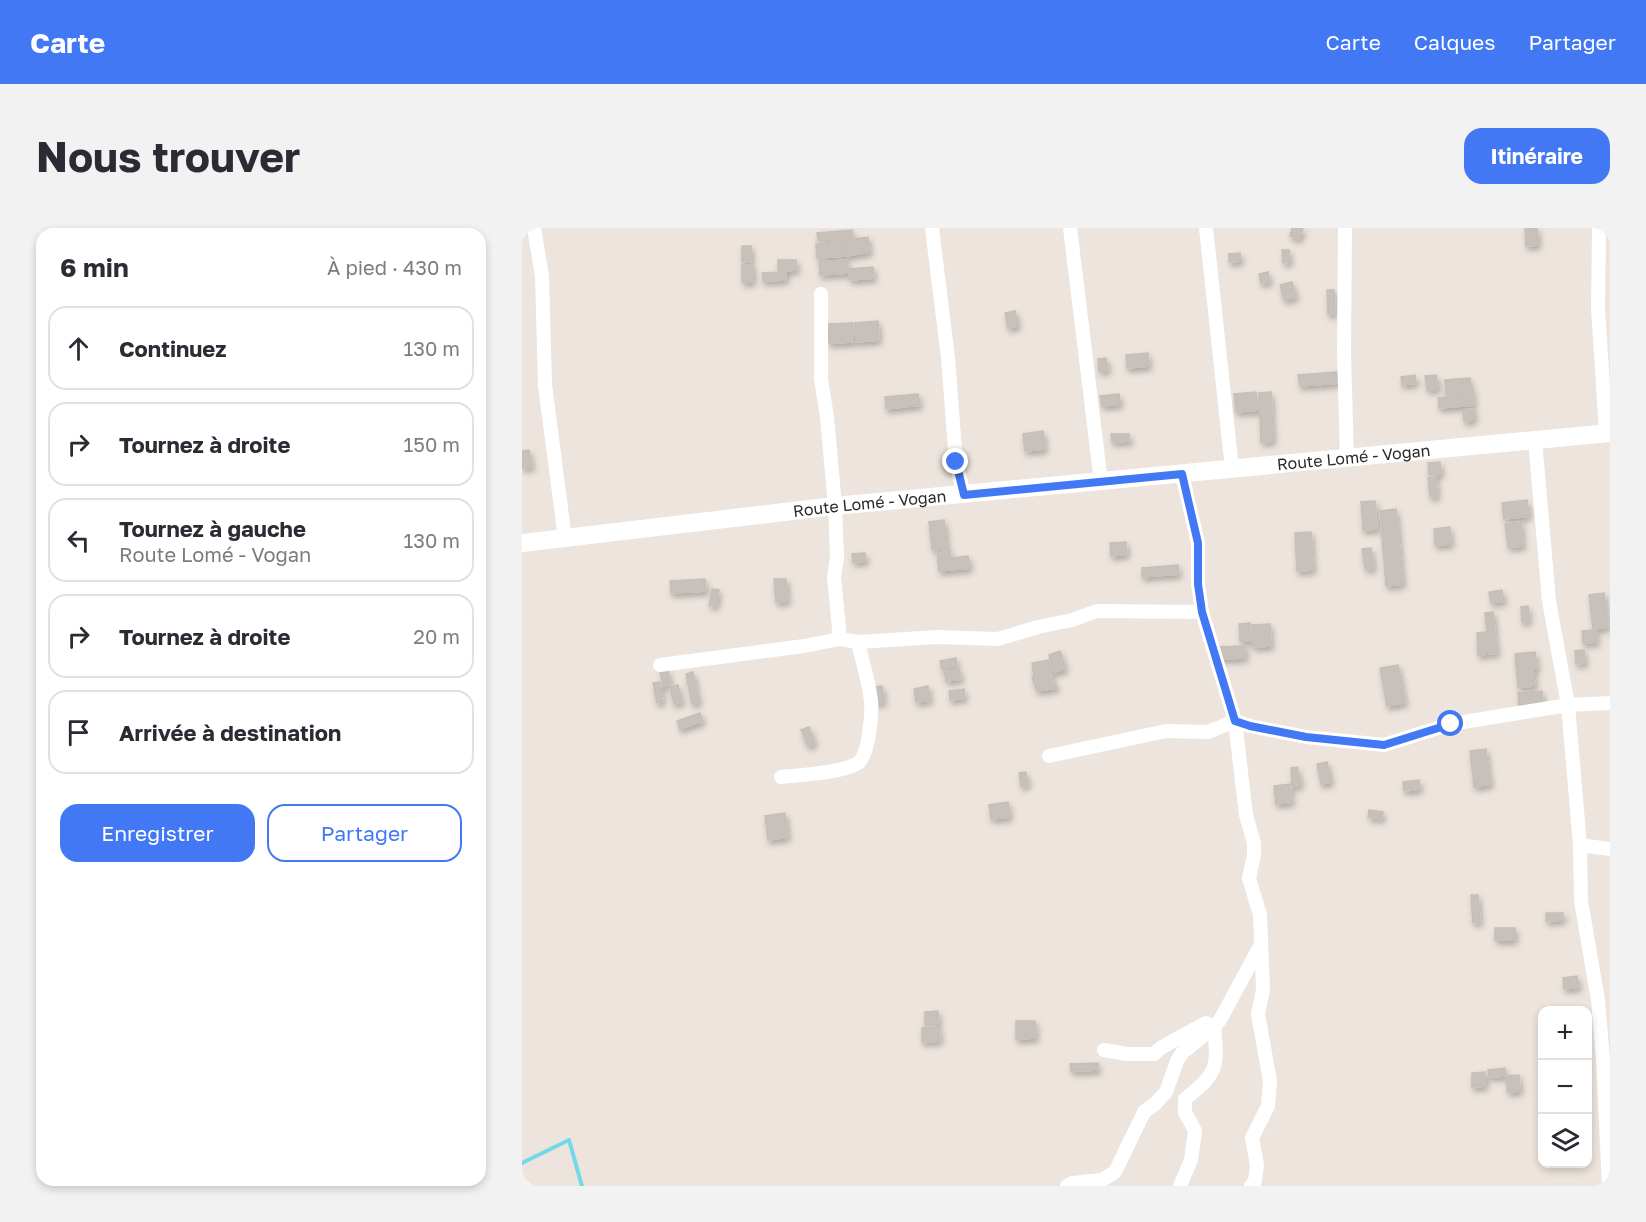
<!DOCTYPE html>
<html lang="fr">
<head>
<meta charset="utf-8">
<style>
	body { margin:0; font-family:"Golos Text",sans-serif; background:#f2f2f3; color:#2b2b33 }
	.controls { position:absolute; right:18px; bottom:18px; display:grid; overflow:hidden; border-radius:12px; box-shadow:0 3px 9px #0003 }
	.controls button { width:54px; height:54px; display:grid; place-items:center; padding:0; border:0; border-bottom:2px solid #e1e1e2; background:#fff; color:#2b2b33; font:30px sans-serif }
	.stop { position:absolute; width:18px; height:18px; margin:-14px; border:4px solid #4278f4; border-radius:50%; background:#fff }
	.stop.end { background:#4278f4; border-color:#fff; box-shadow:0 2px 6px #0008 }
	.list { margin:0; padding:0; list-style:none }
	h2 { display:flex; justify-content:space-between; align-items:center; height:78px; margin:0; padding:0 24px; font-size:26px }
	h2 small { font-size:20px; font-weight:400; color:#7c7c81 }
	.list li { display:grid; grid-template-columns:39px 1fr auto; gap:18px; align-items:center; box-sizing:border-box; height:84px; margin:0 12px 12px; padding:0 12px; border:2px solid #e1e1e2; border-radius:18px }
	.list b { display:block; font-size:22px; white-space:nowrap }
	.list p { margin:0; font-size:20px; white-space:nowrap; color:#7c7c81 }
	.list em { font-size:20px; font-style:normal; color:#7c7c81 }
	.actions { display:flex; gap:12px; padding:18px 24px }
	.actions a { flex:1; padding:14px 0; border:2px solid #4278f4; border-radius:18px; text-align:center; font-size:21px; color:#4278f4 }
	.actions .main { background:#4278f4; color:#fff }
	.icon { flex:none; width:33px; height:33px; fill:none; stroke:currentColor; stroke-width:2; stroke-linecap:round; stroke-linejoin:round }
	.map { position:relative; flex:none; width:1088px; height:958px; overflow:hidden; border-radius:18px }
	header { display:flex; align-items:center; gap:36px; box-sizing:border-box; height:84px; padding:0 30px; background:#4278f4; color:#fff }
	header strong { font-size:28px }
	nav { display:flex; gap:33px; margin-inline-start:auto; font-size:21px }
	.intro { display:flex; align-items:center; justify-content:space-between; box-sizing:border-box; height:144px; padding:0 36px }
	h1 { margin:0; font-size:42px }
	.button { padding:15px 27px; border-radius:18px; background:#4278f4; color:#fff; font-size:21px; font-weight:700 }
	main { display:flex; gap:36px; padding:0 36px }
	aside { flex:1; background:#fff; border-radius:18px; box-shadow:0 3px 9px #0003 }
	.map>svg:first-child { display:block }
	.lines { fill:none; stroke-linecap:round; stroke-linejoin:round }
	.stream { stroke:#73d9ea; stroke-width:4 }
	.building { fill:#c7c1bc; stroke:#c7bfb7; stroke-width:1.5; filter:url(#shadow) }
	.street { stroke:#fff; stroke-width:14 }
	.secondary { stroke:#fff; stroke-width:18 }
	.route { stroke:#4278f4; stroke-width:8 }
	.labels { text-anchor:middle; stroke-width:4.5; stroke-linejoin:round; paint-order:stroke }
	.street-label { font-size:16px; fill:#2a2a2a; stroke:#fff }
</style>
</head>
<body>
<header>
<strong>Carte</strong>
<nav><a>Carte</a><a>Calques</a><a>Partager</a></nav>
</header>
<div class="intro"><h1>Nous trouver</h1><a class="button">Itinéraire</a></div>
<main>
<aside>
<h2>6 min<small>À pied · 430 m</small></h2>
<ul class="list">
<li><svg class="icon" aria-label="ahead" viewBox="0 0 24 24"><path d="M12 20V5M6 11l6-6 6 6"/></svg><div><b>Continuez</b></div><em>130 m</em></li>
<li><svg class="icon" aria-label="right" viewBox="0 0 24 24"><path d="M7 20v-9h11M14 6l5 5-5 5"/></svg><div><b>Tournez à droite</b></div><em>150 m</em></li>
<li><svg class="icon" aria-label="left" viewBox="0 0 24 24"><path d="M17 20v-9H6M10 6l-5 5 5 5"/></svg><div><b>Tournez à gauche</b><p>Route Lomé - Vogan</p></div><em>130 m</em></li>
<li><svg class="icon" aria-label="right" viewBox="0 0 24 24"><path d="M7 20v-9h11M14 6l5 5-5 5"/></svg><div><b>Tournez à droite</b></div><em>20 m</em></li>
<li><svg class="icon" aria-label="arrive" viewBox="0 0 24 24"><path d="M6 21V4h12l-3 4 3 4H6"/></svg><div><b>Arrivée à destination</b></div></li>
</ul>
<div class="actions"><a class="main">Enregistrer</a><a>Partager</a></div>
</aside>
<div class="map">
<svg width="1088" height="958" viewBox="0 0 1088 958">
	<defs>
		<filter id="shadow"><feDropShadow dx="2" dy="4" stdDeviation="3" flood-color="#0004"/></filter>
	</defs>
	<rect width="100%" height="100%" fill="#ece4dd"/>
	<g class="lines">
		<polyline class="stream" points="0,935 47,912 60,958"/>
	</g>
	<g class="building">
		<polygon points="770,0 781,1 777,11 768,8"/>
		<polygon points="1003,0 1015,0 1016,17 1004,18"/>
		<polygon points="330,2 331,10 296,13 295,5"/>
		<polygon points="346,9 348,24 325,28 323,12"/>
		<polygon points="322,13 323,28 295,30 294,16"/>
		<rect x="220" y="18" width="9" height="16"/>
		<polygon points="760,22 767,22 768,34 761,35"/>
		<polygon points="718,25 719,33 707,34 707,26"/>
		<polygon points="256,32 274,32 275,42 256,43"/>
		<polygon points="325,32 326,45 298,47 297,34"/>
		<rect x="220" y="37" width="11" height="17"/>
		<polygon points="351,39 352,50 328,52 327,41"/>
		<polygon points="264,44 264,52 241,53 240,45"/>
		<polygon points="746,44 748,54 739,55 737,46"/>
		<polygon points="770,54 774,69 762,72 758,57"/>
		<polygon points="805,62 812,62 813,86 806,86"/>
		<polygon points="493,83 496,98 486,100 483,85"/>
		<polygon points="356,93 357,112 334,114 333,95"/>
		<polygon points="331,95 331,114 307,115 306,96"/>
		<polygon points="626,125 627,138 605,140 604,127"/>
		<polygon points="584,130 586,142 577,143 576,131"/>
		<polygon points="815,144 816,155 778,158 776,147"/>
		<polygon points="893,147 894,155 880,157 879,149"/>
		<polygon points="914,147 916,161 905,162 903,148"/>
		<polygon points="948,150 948,160 945,160 945,162 951,162 952,164 924,167 923,152"/>
		<polygon points="734,164 736,182 714,184 712,166"/>
		<polygon points="749,164 751,213 739,214 737,165"/>
		<polygon points="396,166 398,177 364,181 363,169"/>
		<polygon points="597,166 598,176 580,178 578,168"/>
		<polygon points="951,166 952,177 917,180 916,170"/>
		<polygon points="952,181 952,192 942,193 941,182"/>
		<polygon points="521,203 523,221 503,223 501,206"/>
		<polygon points="589,206 607,206 608,213 590,214"/>
		<polygon points="7,222 10,239 0,240 0,223"/>
		<polygon points="918,234 919,246 907,247 906,235"/>
		<polygon points="914,249 915,268 908,269 906,250"/>
		<polygon points="1005,272 1007,288 982,291 980,275"/>
		<polygon points="853,273 855,301 841,302 839,274"/>
		<polygon points="874,281 881,356 864,358 858,283"/>
		<polygon points="422,292 425,319 410,321 407,294"/>
		<polygon points="999,294 1001,318 986,319 983,296"/>
		<polygon points="928,299 929,316 913,317 912,301"/>
		<polygon points="789,304 791,342 775,343 773,305"/>
		<polygon points="604,314 605,326 589,328 588,315"/>
		<polygon points="849,320 852,340 843,341 840,321"/>
		<polygon points="428,322 429,330 446,328 448,340 417,343 415,323"/>
		<polygon points="343,325 344,333 331,334 330,326"/>
		<polygon points="656,337 657,346 620,349 620,340"/>
		<polygon points="183,351 184,363 149,365 148,353"/>
		<polygon points="252,351 264,351 266,373 254,374"/>
		<polygon points="190,361 197,362 194,378 187,377"/>
		<polygon points="980,362 982,373 969,375 967,364"/>
		<polygon points="1082,365 1086,399 1071,401 1067,367"/>
		<polygon points="1006,378 1007,393 1000,394 999,379"/>
		<polygon points="971,384 975,425 967,426 963,385"/>
		<polygon points="728,395 728,413 718,413 717,396"/>
		<polygon points="748,396 749,418 731,419 730,397"/>
		<polygon points="1073,402 1075,414 1061,415 1060,403"/>
		<polygon points="963,404 964,427 956,427 955,405"/>
		<polygon points="723,418 723,430 694,431 694,419"/>
		<polygon points="1062,422 1063,435 1054,436 1053,423"/>
		<polygon points="538,423 544,441 532,444 527,427"/>
		<polygon points="1013,424 1015,441 1011,441 1013,458 996,459 993,426"/>
		<polygon points="434,430 435,438 420,441 418,433"/>
		<polygon points="527,432 531,456 534,456 535,460 515,463 510,449 512,449 510,435"/>
		<polygon points="876,437 883,475 865,478 858,440"/>
		<polygon points="437,441 439,451 424,453 422,444"/>
		<polygon points="146,442 148,456 141,458 138,444"/>
		<polygon points="171,444 177,474 170,476 164,446"/>
		<polygon points="138,454 141,474 135,475 131,455"/>
		<polygon points="156,457 160,474 152,476 148,459"/>
		<polygon points="360,458 362,474 354,475 352,459"/>
		<polygon points="406,458 408,472 394,474 392,461"/>
		<polygon points="442,461 443,470 428,472 427,463"/>
		<polygon points="1020,463 1021,475 997,477 996,465"/>
		<polygon points="178,485 181,493 158,501 155,493"/>
		<polygon points="287,499 293,515 286,518 279,502"/>
		<polygon points="964,521 967,547 951,549 948,523"/>
		<polygon points="805,534 809,554 799,556 795,536"/>
		<polygon points="775,539 779,557 770,558 769,540"/>
		<polygon points="504,544 506,557 499,558 497,545"/>
		<polygon points="968,549 969,556 952,559 951,551"/>
		<polygon points="897,552 898,561 882,563 881,554"/>
		<polygon points="768,556 770,574 754,576 752,558"/>
		<polygon points="486,574 488,589 469,591 467,577"/>
		<polygon points="847,582 861,584 860,591 846,589"/>
		<polygon points="263,585 266,609 246,612 243,588"/>
		<polygon points="949,667 956,667 958,694 951,695"/>
		<polygon points="1024,685 1041,685 1041,692 1024,693"/>
		<rect x="973" y="700" width="20" height="12"/>
		<polygon points="1055,748 1057,759 1042,761 1041,750"/>
		<polygon points="416,783 417,796 403,797 403,784"/>
		<polygon points="494,793 513,793 514,810 494,811"/>
		<polygon points="417,799 418,813 400,814 400,800"/>
		<polygon points="576,835 576,842 549,843 548,836"/>
		<polygon points="983,840 983,848 967,849 966,842"/>
		<polygon points="963,844 963,858 950,859 950,845"/>
		<polygon points="997,847 998,863 985,864 985,848"/>
	</g>
	<g class="lines">
		<g class="street">
			<polyline points="12,0 20,48 23,157 43,311"/>
			<polyline points="410,0 426,130 434,234 442,267"/>
			<polyline points="548,0 579,254"/>
			<polyline points="684,0 710,241"/>
			<polyline points="823,0 822,125 825,231"/>
			<polyline points="1077,0 1076,80 1084,205"/>
			<polyline points="299,66 299,151 305,189 313,278 315,329 312,349 318,411"/>
			<polyline points="1013,212 1027,373 1046,477 1058,617 1059,673 1076,772 1081,832 1087,958"/>
			<polyline points="660,246 676,315 676,356 680,384 713,493 724,587 732,615 732,627 727,650 738,687 741,762 736,786 748,853 746,878 730,910 735,937 733,953 729,958"/>
			<polyline points="138,437 282,418 318,411 336,414 415,409 476,411 516,399 550,392 575,383 680,384"/>
			<polyline points="527,528 644,503 686,504 713,493 728,498 784,509 862,517 929,496 1046,477 1088,475"/>
			<path d="M259,549c19,-2 62,-4 77,-14 11,-8 14,-49 13,-62 -2,-20 -9,-40 -13,-59"/>
			<polyline points="1058,617 1088,621"/>
			<polyline points="545,958 550,955 580,952 593,944 622,884 633,876 644,864 655,833 660,825 692,799 684,795 640,819 632,826 605,826 582,822"/>
			<path d="M658,958l11,-26 4,-29 -10,-19v-13c33,-26 33,-32 29,-72l6,-7 40,-74"/>
		</g>
		<path class="secondary" id="s1" d="M0,315l313,-37 775,-73"/>
	</g>
	<g class="lines">
		<polyline class="route" points="434,234 442,267 660,246 676,315 676,356 680,384 713,493 728,498 784,509 862,517 929,496"/>
	</g>
	<g class="labels">
		<g class="street-label">
			<text dy="6" stroke="none"><textPath href="#s1" startOffset="836">Route Lomé - Vogan</textPath></text>
			<text dy="6" stroke="none"><textPath href="#s1" startOffset="350">Route Lomé - Vogan</textPath></text>
		</g>
	</g>
</svg>
<div class="controls">
<button>+</button>
<button>−</button>
<button><svg class="icon" aria-label="layers" viewBox="0 0 24 24"><path d="M12 4l9 5-9 5-9-5zM3 14l9 5 9-5"/></svg></button>
</div>
<div class="stop" style="left:929px;top:496px"></div>
<div class="stop end" style="left:434px;top:234px"></div>
</div>
</main>
</body>
</html>
